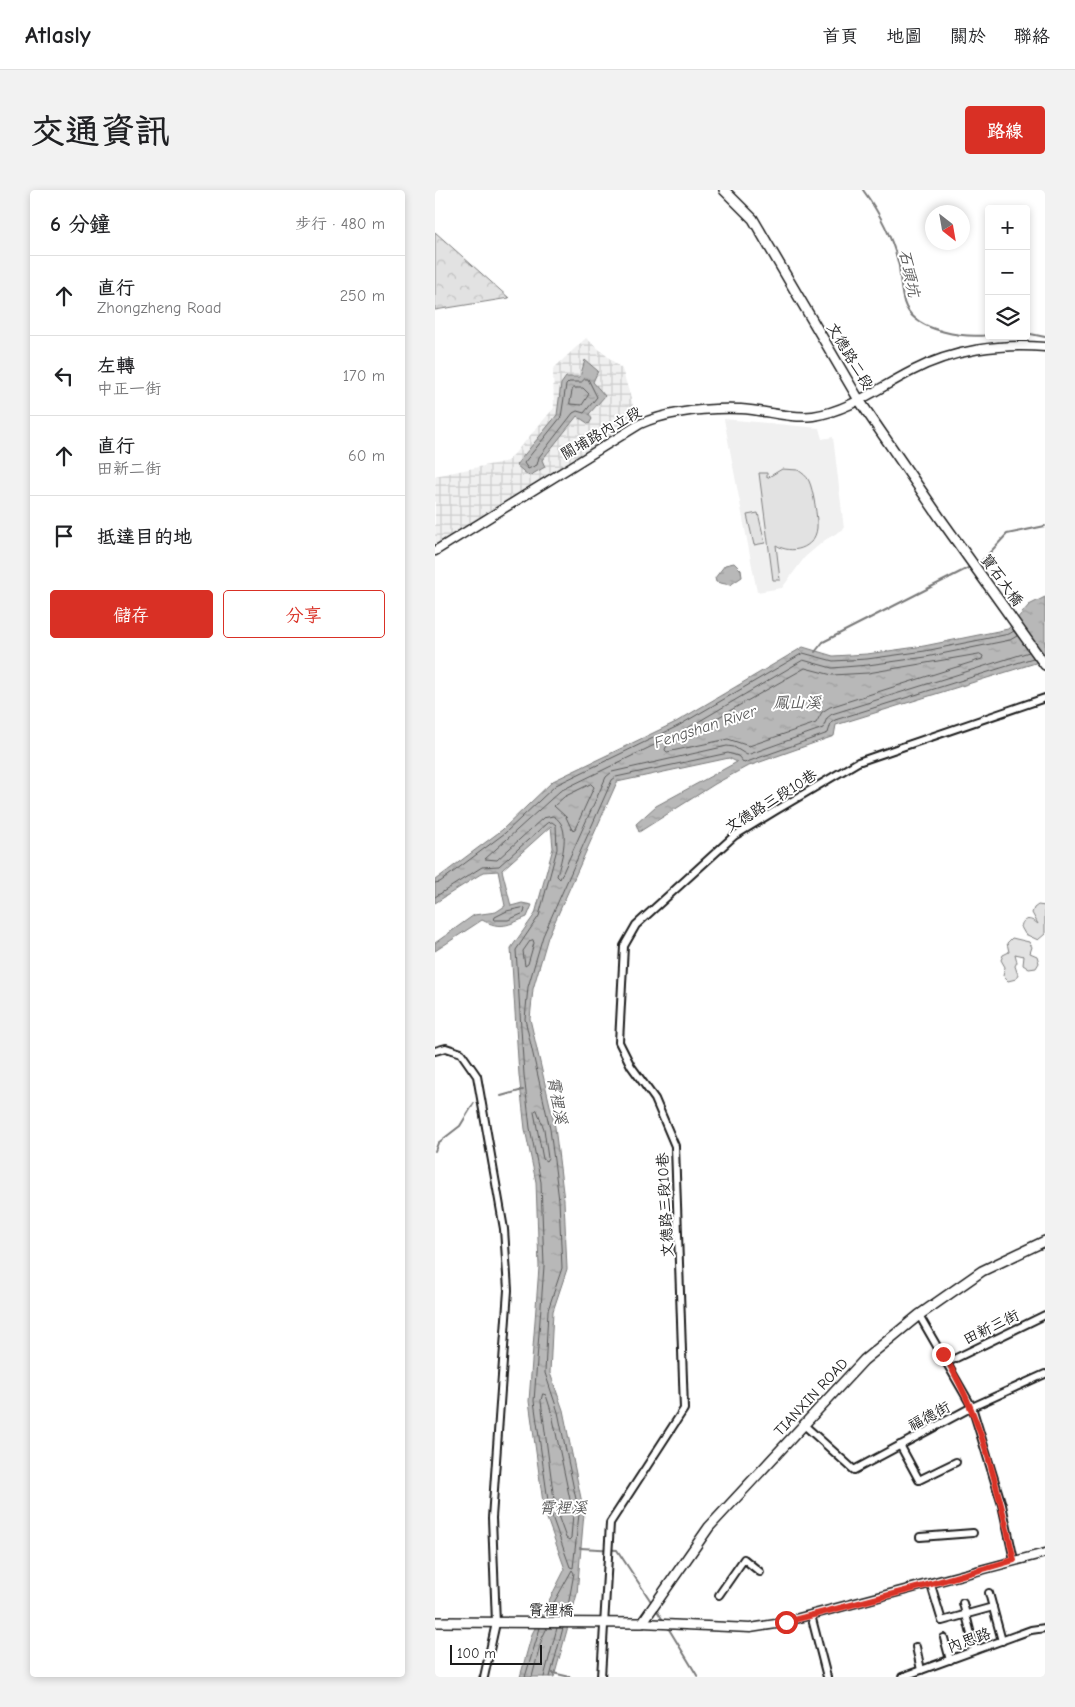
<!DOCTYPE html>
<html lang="zh-TW">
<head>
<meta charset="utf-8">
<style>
	body { margin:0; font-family:"Comic Neue","LXGW WenKai TC",sans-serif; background:#f2f2f2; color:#202124 }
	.controls { position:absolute; right:15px; top:15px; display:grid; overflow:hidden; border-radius:5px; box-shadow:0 2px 8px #0003 }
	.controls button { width:45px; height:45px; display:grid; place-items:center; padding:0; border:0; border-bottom:1px solid #e0e0e0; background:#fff; color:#202124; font:25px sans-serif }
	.compass { position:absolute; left:490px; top:15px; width:45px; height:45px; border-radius:50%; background:#fff; box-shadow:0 2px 8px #0003; rotate:149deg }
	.scale { position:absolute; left:15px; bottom:12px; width:92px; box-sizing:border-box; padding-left:5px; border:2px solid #1c1c1c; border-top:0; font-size:14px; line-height:18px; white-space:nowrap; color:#1c1c1c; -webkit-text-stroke:4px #fff; paint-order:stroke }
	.stop { position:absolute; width:15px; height:15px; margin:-11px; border:4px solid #d93025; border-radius:50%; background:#fff }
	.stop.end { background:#d93025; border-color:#fff; box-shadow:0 1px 5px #0008 }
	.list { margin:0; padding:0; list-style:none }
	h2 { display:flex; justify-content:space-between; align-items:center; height:65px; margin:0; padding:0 20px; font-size:21px }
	h2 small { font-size:16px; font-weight:400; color:#757577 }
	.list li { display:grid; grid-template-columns:32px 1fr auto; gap:15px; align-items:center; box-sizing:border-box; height:80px; padding:0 20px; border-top:1px solid #e0e0e0 }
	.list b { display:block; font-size:19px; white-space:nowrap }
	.list p { margin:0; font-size:16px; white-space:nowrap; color:#757577 }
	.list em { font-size:16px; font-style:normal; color:#757577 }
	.actions { display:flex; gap:10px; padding:15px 20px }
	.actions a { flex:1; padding:11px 0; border:1px solid #d93025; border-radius:5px; text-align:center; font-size:18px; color:#d93025 }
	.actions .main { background:#d93025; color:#fff }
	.icon { flex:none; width:28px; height:28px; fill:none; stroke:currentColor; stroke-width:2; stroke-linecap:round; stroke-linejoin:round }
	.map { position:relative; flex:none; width:610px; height:1487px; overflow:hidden; border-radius:5px }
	header { display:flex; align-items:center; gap:30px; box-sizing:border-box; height:70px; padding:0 25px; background:#fff; border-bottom:1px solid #e0e0e0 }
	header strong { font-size:24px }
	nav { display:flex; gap:28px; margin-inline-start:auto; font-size:18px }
	.intro { display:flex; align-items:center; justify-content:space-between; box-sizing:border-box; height:120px; padding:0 30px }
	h1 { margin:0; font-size:35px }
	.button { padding:12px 22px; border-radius:5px; background:#d93025; color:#fff; font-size:18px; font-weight:700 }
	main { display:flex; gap:30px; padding:0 30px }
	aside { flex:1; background:#fff; border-radius:5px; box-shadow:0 2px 8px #0003 }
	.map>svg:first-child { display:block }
	.built { fill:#f0f0f0 }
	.industrial { fill:url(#industrial-grid) }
	.green { fill:#e2e2e2; stroke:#7f7f7f }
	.forest { fill:url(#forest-crowns); stroke:#7f7f7f }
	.water { fill:url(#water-ripples); stroke:#7a7a7a }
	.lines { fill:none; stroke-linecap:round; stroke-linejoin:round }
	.shore { stroke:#5a5a5a; stroke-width:1 }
	.stream { stroke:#7a7a7a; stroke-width:2 }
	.minor-casing { stroke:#1c1c1c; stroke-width:10 }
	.tertiary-casing { stroke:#1c1c1c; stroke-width:11 }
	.secondary-casing { stroke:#1c1c1c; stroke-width:12 }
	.minor { stroke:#fff; stroke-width:6 }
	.tertiary { stroke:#fff; stroke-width:8 }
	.secondary { stroke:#fff; stroke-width:9 }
	.route { stroke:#d93025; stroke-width:6 }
	.labels { text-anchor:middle; stroke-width:4; stroke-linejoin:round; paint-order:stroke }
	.street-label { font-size:15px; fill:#1c1c1c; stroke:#fff }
	.water-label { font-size:16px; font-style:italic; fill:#5a5a5a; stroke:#fff }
</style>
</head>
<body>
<header>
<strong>Atlasly</strong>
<nav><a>首頁</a><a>地圖</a><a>關於</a><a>聯絡</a></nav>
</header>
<div class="intro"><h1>交通資訊</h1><a class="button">路線</a></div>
<main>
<aside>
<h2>6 分鐘<small>步行 · 480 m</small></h2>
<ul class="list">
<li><svg class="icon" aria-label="ahead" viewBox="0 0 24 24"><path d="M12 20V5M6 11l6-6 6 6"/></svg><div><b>直行</b><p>Zhongzheng Road</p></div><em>250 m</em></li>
<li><svg class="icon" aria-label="left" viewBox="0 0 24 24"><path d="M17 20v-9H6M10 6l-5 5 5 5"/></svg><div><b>左轉</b><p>中正一街</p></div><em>170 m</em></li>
<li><svg class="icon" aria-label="ahead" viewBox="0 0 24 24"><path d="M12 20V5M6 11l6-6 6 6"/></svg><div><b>直行</b><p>田新二街</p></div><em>60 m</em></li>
<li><svg class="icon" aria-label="arrive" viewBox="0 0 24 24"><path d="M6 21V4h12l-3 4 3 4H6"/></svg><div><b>抵達目的地</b></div></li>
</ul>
<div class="actions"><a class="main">儲存</a><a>分享</a></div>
</aside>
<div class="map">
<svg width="610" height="1487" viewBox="0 0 610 1487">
	<defs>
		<pattern id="industrial-grid" width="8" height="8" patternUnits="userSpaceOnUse" patternTransform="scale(1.25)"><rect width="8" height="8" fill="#f0f0f0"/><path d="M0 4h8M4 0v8" fill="none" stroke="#cdcdcd"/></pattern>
		<pattern id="forest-crowns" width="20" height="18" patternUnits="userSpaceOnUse" patternTransform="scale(1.25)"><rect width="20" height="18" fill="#e2e2e2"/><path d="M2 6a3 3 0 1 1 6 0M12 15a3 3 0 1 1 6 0" fill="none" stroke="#c1c1c1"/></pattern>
		<pattern id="water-ripples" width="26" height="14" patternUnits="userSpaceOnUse" patternTransform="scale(1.25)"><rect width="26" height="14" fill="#b8b8b8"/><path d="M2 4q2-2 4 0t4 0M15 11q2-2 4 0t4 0" fill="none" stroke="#9e9e9e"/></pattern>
	</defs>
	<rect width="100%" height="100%" fill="#fff"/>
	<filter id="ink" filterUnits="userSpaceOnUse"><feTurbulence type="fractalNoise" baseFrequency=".02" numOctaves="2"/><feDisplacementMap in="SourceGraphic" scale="10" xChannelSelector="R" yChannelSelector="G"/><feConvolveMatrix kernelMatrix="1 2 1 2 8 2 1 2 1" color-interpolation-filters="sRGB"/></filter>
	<g filter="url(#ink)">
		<polygon class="built" points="289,229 384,238 387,249 398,247 409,339 390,350 370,367 347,398 322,402"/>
		<polygon class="industrial" points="151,148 187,179 202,228 0,359 0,286 73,271 119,218 118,179"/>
		<g class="green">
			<path d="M347,279l16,1c4,3 9,6 11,11 4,8 9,38 8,47 -2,21 -26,27 -41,17l4,35h-7l-14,-107h8v5z"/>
			<polygon points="323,323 330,353 319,355 312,325"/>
			<path d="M603,715l7,1v28l-7,6 -13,-6 -4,-7c2,-11 11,-8 17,-3l-6,-11 2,-5z"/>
			<polygon points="577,748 594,752 597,757 595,763 602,766 604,773 601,778 594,779 588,775 589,766 580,764 582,772 580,776 583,785 581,789 573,791 568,786 570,777 566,770 568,765 574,762 572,753"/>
		</g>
		<polygon class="forest" points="0,42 74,108 0,120"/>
		<g class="water">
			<polygon points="150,170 163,181 158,192 170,206 154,224 157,229 154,234 142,226 107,270 110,277 94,286 81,275 122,225 126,194 131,187 145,187"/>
			<polygon points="299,373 306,380 307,387 295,395 281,392 280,388 290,375"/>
			<path d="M610,407v63l-209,65 -2,11 -88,31 -31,17 -76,48 -3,-8 20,-18 81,-44 -8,-4 -112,24 -69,155 -15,52 -3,30 25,108 9,73 3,69 -14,42 -3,62 13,37 21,103 -7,81 -23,83h-34l12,-43 33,-65 -21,-59 -15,-109 10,-134 -3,-85 -11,-53 -6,-54 -8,-127 24,-34 18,-66 -2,-22 -49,44 9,36 11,-3 10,2 -5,12c-19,8 -26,13 -45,3l-47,31v-8l39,-28 22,-3 9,-6 -7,-35 -14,1 -49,31v-23l67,-50 51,-49 123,-59 127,-75 30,9 34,-2 57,-8 84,-17 21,-24z"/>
		</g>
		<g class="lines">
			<g class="shore">
				<polygon points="150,189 153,189 162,207 149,223 142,221 138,223 104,267 102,275 93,279 89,273 126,227 131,195 134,192 146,192"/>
				<polygon points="138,198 148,198 154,204 147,215 135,214"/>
				<path d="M582,446l-7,4 -84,17 -58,8 -36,3 -29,-8 -122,72 -121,59 -75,68 12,1 46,-42 10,-2c20,10 8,44 4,60l3,3 46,-102 6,-5 115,-26 7,1 13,8 76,-27 4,-10 5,-4 197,-62"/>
				<polygon points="545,464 548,466 547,469 395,517 387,522 381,533 314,556 293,549 232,562 230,560 231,557 370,478 397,485 433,483"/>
				<polygon points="156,594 159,597 140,639 137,640 131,627 119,616 129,607"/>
				<polyline points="0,693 5,692 70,643 121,595 243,536 368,463 398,471 432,469 490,461 574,444 579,441"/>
				<polyline points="0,707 47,677 64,676 112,633 117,632 121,635 122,659 104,726 81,760 89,885 95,938 106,992 109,1076 99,1211 114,1318 135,1377 138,1378 144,1324 123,1222 110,1183 113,1120 127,1078 124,1010 115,939 90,829 93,797 108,746 177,590 181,587 293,563 303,566 309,573 393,543 396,533 400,530 598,468"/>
				<polygon points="87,718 90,719 89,723 73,730 59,730 60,727 72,721"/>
				<polygon points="98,750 99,753 93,774 90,776 88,761 95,751"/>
				<polygon points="102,920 109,939 113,968 111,971 108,969 99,922"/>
				<polygon points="108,1204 111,1205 117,1224 138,1324 136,1348 134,1350 131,1348 120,1317 106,1211"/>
				<polyline points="111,1427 137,1380 139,1383 131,1427"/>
				<polyline points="90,1487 105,1438"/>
				<polyline points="97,1487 107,1448 112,1438"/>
				<polyline points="109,1487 122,1438"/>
				<polyline points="115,1487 128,1438"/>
			</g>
			<g class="stream">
				<path d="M428,0c16,22 30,49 36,76 2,13 1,29 7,41 12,25 59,31 83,28"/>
				<polyline points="591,143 610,147"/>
				<polyline points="541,374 547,371 572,344 610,336"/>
				<polyline points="380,462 388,452 537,376"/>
				<polyline points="66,906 88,900"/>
				<polyline points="0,961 3,953 25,936 39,913"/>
				<polyline points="145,1358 182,1360 217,1413"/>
				<polyline points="221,1419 229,1432"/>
				<polyline points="232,1436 263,1487"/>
				<polyline points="118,1483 135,1487"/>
				<polyline points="44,1487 45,1485"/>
			</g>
			<g class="minor-casing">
				<g id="minor">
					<polyline points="0,861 11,858 26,863 42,886 69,1039 73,1100 57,1328 61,1433 49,1487"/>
					<polyline points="484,1125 537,1217 567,1315 579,1370"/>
					<polyline points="513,1172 610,1125"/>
					<polyline points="368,1234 419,1280 537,1217 610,1184"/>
					<polyline points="465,1255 484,1290 521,1272"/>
					<polyline points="485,1347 538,1343"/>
					<polyline points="496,1395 507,1431 558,1417"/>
					<polyline points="554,1403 567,1451"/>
					<polyline points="284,1405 309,1369 325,1382"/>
					<polyline points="528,1413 540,1460"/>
					<polyline points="376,1425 392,1487"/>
					<polyline points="509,1448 515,1470"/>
					<polyline points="481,1457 486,1480"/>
					<polyline points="166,1487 175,1333 249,1219 240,956 220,909 196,876 184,852 189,756 201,735 299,646 340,621 423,572 610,508"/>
					<polyline points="467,1487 596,1440 610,1438"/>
				</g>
			</g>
			<g class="tertiary-casing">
				<g id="tertiary">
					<path d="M0,361l205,-127c30,-13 68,-16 101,-15 23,1 49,10 72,7 36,-5 67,-29 99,-45 40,-21 88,-28 133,-24"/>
					<polyline points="207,1433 315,1438 341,1434 610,1363"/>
				</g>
			</g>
			<g class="secondary-casing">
				<g id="secondary">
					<polyline points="289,0 318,29 424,210 505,328 610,475"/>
					<polyline points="0,1432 207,1433 274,1337 429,1170 484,1125 547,1081 610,1051"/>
				</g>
			</g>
			<use href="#minor" class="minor"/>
			<use href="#tertiary" class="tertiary"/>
			<use href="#secondary" class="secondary"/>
		</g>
	</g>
	<g class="lines" filter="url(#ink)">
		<path class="route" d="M351,1432l138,-36 90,-26c-16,-70 -32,-144 -71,-206"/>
	</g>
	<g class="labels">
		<g class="street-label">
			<text transform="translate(415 166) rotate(59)" y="5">文德路二段</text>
			<text transform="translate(166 243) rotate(-30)" y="5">關埔路內立段</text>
			<text transform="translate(567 390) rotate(54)" y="5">寶石大橋</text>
			<text transform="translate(336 611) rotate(-32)" y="5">文德路三段10巷</text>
			<text transform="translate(230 1015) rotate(-93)" y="5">文德路三段10巷</text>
			<text transform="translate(556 1137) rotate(-26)" y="5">田新三街</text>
			<text transform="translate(376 1207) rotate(-47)" y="5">TIANXIN ROAD</text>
			<text transform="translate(494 1226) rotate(-28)" y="5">福德街</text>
			<text transform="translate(116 1420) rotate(1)" y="5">霄裡橋</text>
			<text transform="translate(534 1450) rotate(-20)" y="5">內思路</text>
		</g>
		<g class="water-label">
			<text transform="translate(475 83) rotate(78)" y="6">石頭坑</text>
			<text x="362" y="518">鳳山溪</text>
			<text transform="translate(270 536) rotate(-18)" y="6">Fengshan River</text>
			<text transform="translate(123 910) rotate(80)" y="6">霄裡溪</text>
			<text x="128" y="1323">霄裡溪</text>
		</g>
	</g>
</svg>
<div class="controls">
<button>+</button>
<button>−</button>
<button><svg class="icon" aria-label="layers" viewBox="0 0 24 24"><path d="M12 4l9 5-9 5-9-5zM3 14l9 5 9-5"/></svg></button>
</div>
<svg class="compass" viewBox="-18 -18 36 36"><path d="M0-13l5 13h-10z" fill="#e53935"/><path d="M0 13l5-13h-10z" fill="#757577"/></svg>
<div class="scale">100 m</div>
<div class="stop" style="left:351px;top:1432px"></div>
<div class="stop end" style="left:508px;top:1164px"></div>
</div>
</main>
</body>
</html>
